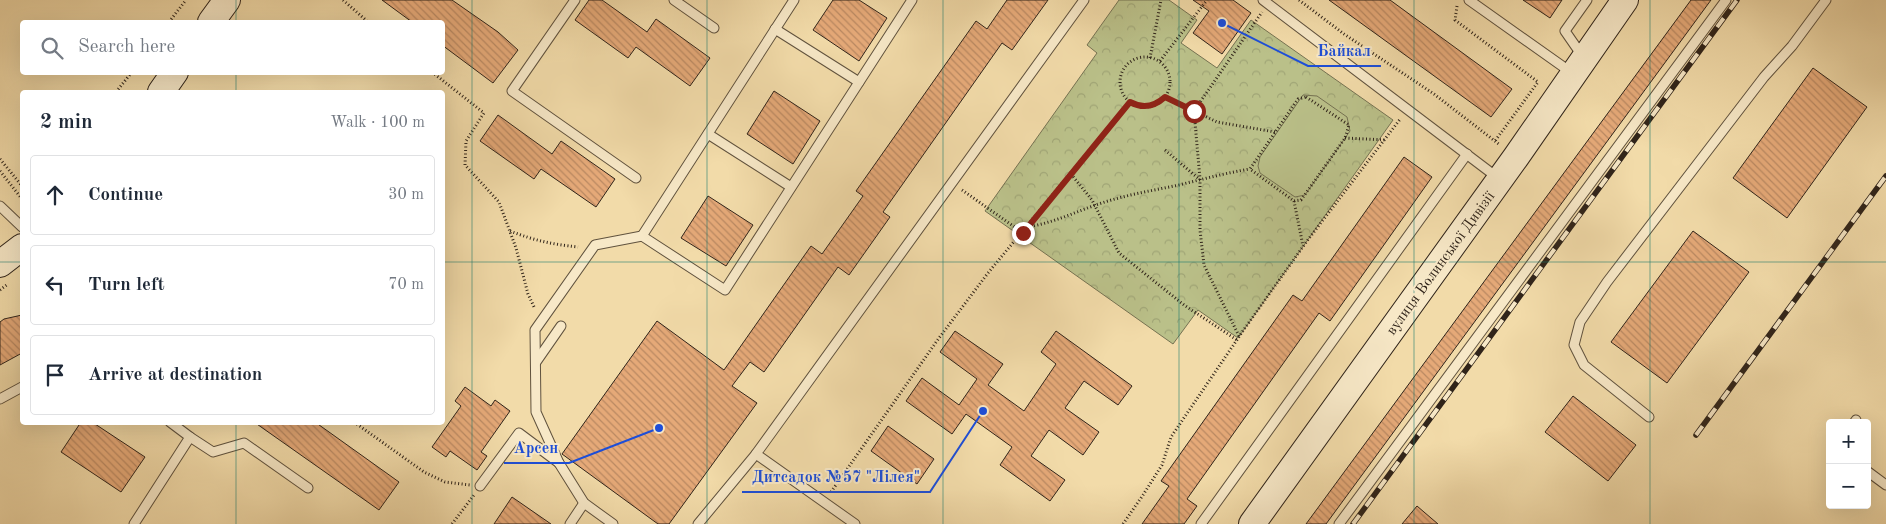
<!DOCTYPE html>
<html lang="en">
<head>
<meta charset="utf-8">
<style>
	body { margin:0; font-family:"Old Standard TT",serif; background:#f2f2f3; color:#1f2937 }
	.controls { position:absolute; right:15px; bottom:15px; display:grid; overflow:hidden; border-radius:5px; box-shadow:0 5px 20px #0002 }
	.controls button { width:45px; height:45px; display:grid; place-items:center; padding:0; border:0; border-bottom:1px solid #e0e1e3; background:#fff; color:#1f2937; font:25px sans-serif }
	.stop { position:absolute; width:15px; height:15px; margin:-11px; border:4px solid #8f2418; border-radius:50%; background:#fff }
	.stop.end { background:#8f2418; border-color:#fff; box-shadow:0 1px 5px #0008 }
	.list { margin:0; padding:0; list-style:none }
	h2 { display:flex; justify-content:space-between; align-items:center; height:65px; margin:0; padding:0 20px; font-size:21px }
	h2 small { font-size:16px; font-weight:400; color:#747a83 }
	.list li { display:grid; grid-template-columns:32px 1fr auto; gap:15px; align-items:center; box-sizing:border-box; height:80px; margin:0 10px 10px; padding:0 10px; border:1px solid #e0e1e3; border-radius:5px }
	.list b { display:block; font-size:19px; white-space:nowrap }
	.list em { font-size:16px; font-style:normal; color:#747a83 }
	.icon { flex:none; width:28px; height:28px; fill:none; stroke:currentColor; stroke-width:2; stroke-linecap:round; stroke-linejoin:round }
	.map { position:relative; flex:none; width:1886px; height:524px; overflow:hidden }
	.search { position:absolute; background:#fff; box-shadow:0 5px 20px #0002; left:20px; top:20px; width:425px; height:55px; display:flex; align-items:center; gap:12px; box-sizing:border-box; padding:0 18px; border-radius:5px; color:#747a83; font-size:19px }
	.panel { position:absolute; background:#fff; box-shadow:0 5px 20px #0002; left:20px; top:90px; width:425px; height:335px; border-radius:5px }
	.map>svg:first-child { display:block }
	.forest { fill:url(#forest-crowns); stroke:#757252 }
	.garden { fill:#bac089; stroke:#757252 }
	.building { fill:url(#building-back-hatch); stroke:#30241a }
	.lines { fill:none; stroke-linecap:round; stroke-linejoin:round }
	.lane-casing { stroke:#60523e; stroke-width:11 }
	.secondary-casing { stroke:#30241a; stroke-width:28 }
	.path { stroke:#30241a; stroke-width:3; stroke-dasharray:1 2.5; stroke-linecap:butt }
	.lane { stroke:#f7e8c7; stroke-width:9 }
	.secondary { stroke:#f7e8c7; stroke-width:26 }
	.rail-casing { stroke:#30241a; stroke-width:5.5 }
	.rail { stroke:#f7e8c7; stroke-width:4; stroke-dasharray:11; stroke-linecap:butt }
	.route { stroke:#8f2418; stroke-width:6 }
	.grid { fill:none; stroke:#0f766e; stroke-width:1; stroke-opacity:0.55 }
	.labels { text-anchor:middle; stroke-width:4; stroke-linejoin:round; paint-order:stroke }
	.street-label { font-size:15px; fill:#30241a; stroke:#f7e8c7 }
	.leader { fill:none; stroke:#1d4ed8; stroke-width:2 }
	.callout-dot { fill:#1d4ed8; stroke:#f7e8c7; stroke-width:2 }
	.callout-label { font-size:16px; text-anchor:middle; font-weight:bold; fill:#1d4ed8; stroke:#f7e8c7; stroke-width:4; stroke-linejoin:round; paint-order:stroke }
</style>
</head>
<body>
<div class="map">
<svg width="1886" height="524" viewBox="0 0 1886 524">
	<defs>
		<pattern id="forest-crowns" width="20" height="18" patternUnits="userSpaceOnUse" patternTransform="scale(1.25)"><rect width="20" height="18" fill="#bac089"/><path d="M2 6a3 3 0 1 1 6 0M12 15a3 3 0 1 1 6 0" fill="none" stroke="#a0a576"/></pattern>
		<pattern id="building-back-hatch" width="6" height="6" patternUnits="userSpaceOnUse" patternTransform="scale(1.25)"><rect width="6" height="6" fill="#e5a978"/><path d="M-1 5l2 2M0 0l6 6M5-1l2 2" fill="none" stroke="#ba8962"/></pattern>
	</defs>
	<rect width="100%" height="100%" fill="#f2dba9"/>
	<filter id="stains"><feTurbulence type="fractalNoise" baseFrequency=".004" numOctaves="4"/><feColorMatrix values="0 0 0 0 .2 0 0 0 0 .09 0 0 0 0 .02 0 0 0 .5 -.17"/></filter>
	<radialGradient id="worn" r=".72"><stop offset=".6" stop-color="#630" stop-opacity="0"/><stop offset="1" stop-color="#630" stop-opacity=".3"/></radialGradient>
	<polygon class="forest" points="1119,0 1169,0 1197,20 1181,43 1217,68 1251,20 1393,120 1238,338 1198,310 1173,344 985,211 1097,53 1087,45"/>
	<polygon class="garden" points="1303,95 1317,96 1347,117 1350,131 1305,195 1295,197 1260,173 1258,166 1260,157"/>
	<g class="building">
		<polygon points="382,0 452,0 498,32 518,50 493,83 442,45 442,22 412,22"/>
		<polygon points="589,0 602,0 647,32 656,19 710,58 690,86 636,47 628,58 575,20"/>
		<polygon points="833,0 859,0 887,18 859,61 813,30"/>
		<polygon points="1007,0 1048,0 1012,50 1002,43 883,212 890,217 849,275 838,267 764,372 750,362 732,386 757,403 669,524 658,524 562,454 657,321 724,370 811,246 822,254 863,196 856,191 976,21 987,29"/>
		<polygon points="1193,0 1233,0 1251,13 1222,54 1193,33 1209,11"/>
		<polygon points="1329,0 1390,0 1512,89 1491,117"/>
		<polygon points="1523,0 1562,0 1550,18"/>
		<polygon points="1691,0 1711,0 1326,524 1306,524"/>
		<polygon points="1813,68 1867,107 1787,218 1733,178"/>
		<polygon points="774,91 820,121 793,164 747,134"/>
		<polygon points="498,115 552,154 561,141 615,179 596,207 541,169 534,179 480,141"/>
		<polygon points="1404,157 1432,177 1330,321 1319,313 1187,499 1197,506 1184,524 1142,524 1169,486 1161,481 1293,295 1302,301"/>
		<polygon points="708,196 753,225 726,266 681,238"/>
		<polygon points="1693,231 1749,272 1667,383 1611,342"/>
		<polygon points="22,315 22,353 0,365 0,322 4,319"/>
		<polygon points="955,331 1003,364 988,385 1024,411 1056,364 1041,352 1056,331 1132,386 1118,405 1084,381 1065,408 1099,432 1083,455 1049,430 1031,456 1065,480 1050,501 1000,465 1012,447 966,414 952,434 906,401 922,378 959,405 977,379 940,352"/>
		<polygon points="465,387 491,406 495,400 510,411 481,452 487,456 477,470 450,451 446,457 432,447 461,406 455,401"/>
		<polygon points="1573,396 1636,445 1608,481 1545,432"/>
		<polygon points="81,422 92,422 145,457 121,492 61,452"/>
		<polygon points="254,422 315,422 399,482 379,510"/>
		<polygon points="888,426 934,459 917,484 871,451"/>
		<polygon points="512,497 551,524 494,524"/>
		<polygon points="1417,506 1438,524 1402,524"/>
	</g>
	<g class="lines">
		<g class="lane-casing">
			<g id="lane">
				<polyline points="575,0 512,91 636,178"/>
				<polyline points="674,0 714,28"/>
				<polyline points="794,0 642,236 725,290 912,0"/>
				<polyline points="1263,0 1498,178"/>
				<polyline points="1469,0 1572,73"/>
				<polyline points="775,29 859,82"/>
				<polyline points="1583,57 1565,31 1587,0"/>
				<polyline points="708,134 791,187"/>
				<polyline points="0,206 22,227"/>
				<polyline points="536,362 561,326"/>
				<polyline points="0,399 22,387"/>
				<polyline points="1649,417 1584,365 1574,345 1580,322 1607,282 1764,77 1792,46 1826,0"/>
				<polyline points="1854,423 1856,420"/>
				<polyline points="190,437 213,452 244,443 308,488"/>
				<polyline points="1867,471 1886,485"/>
				<polyline points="480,486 519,433 559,463"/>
				<polyline points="134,524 190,437 170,422"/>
				<polyline points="570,524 584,503"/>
				<polyline points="613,524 584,503 559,463 536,412 535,330 595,245 642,236"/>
				<polyline points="698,524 756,454"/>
				<polyline points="855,524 756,454 1084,0"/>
				<polyline points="1201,524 1467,154"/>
				<polyline points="1339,524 1726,0"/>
			</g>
		</g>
		<g class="secondary-casing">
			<g id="secondary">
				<polyline points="211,22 227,0"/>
				<polyline points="161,92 175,72"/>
				<polyline points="0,264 22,247"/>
				<polyline points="1252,524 1516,157 1625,0"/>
			</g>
		</g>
		<g class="path">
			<polyline points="343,0 368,22"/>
			<polyline points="1299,0 1344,34 1434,94 1500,145"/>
			<polyline points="1457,6 1455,20 1538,82 1495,141"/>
			<polyline points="169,22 186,0"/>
			<circle cx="1145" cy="82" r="25"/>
			<polyline points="1150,58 1161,0"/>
			<polyline points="1160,61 1207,0"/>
			<polyline points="432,72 484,113 466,141 465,165 499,202 516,248 528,294 535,309"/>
			<polyline points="116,92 132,72"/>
			<polyline points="1165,97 1217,122 1275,132"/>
			<polygon points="1306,97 1349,125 1345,138 1301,200 1294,201 1250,169 1298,99"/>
			<polyline points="1345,138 1386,140"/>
			<polyline points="1165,150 1199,179"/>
			<polyline points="0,159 22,186"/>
			<polyline points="0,171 22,199"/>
			<polyline points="1071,174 1092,200 1119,253 1184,305 1237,340"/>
			<polyline points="962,190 1023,233"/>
			<polyline points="1294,201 1303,246"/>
			<path d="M1027,227c28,-4 54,-18 81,-26 23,-7 47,-11 71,-16 24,-6 47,-12 71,-16"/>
			<path d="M510,231c26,10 41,13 68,16"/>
			<polyline points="0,290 8,284"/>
			<polyline points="1239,336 1204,265 1200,230 1200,179 1194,111 1262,12"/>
			<polyline points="354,422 424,472 445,482 470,485"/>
			<polyline points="831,492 939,338 988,273 1130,101"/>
			<polyline points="452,524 474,495"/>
			<polyline points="1123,524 1143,495 1162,465 1171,437 1245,328 1307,241 1401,118"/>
		</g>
		<use href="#lane" class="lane"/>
		<use href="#secondary" class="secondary"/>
		<g class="rail-casing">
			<g id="rail">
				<polyline points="1696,435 1886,176"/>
				<polyline points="1353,524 1737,0"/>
			</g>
		</g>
		<use href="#rail" class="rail"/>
	</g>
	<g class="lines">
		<path class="route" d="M1023,233l107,-131c13,7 24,5 35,-5l29,14"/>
	</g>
	<path class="grid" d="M236,0v22M472,0v524M707,0v524M943,0v524M1179,0v524M1414,0v524M1650,0v524M236,72v20M0,262h22M442,262h1444M236,422v102"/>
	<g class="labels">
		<g class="street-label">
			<text transform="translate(1440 263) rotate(-54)" y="5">вулиця Волинської Дивізії</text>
		</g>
	</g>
	<path class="leader" d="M1222 23L1308 66H1381M659 428L569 463H504M983 411L930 492H742"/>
	<g class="callout-dot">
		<circle cx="1222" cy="23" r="5"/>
		<circle cx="659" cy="428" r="5"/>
		<circle cx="983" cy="411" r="5"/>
	</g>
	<g class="callout-label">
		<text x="1344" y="56">Байкал</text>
		<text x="536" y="453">Арсен</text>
		<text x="836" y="482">Дитсадок №57 "Лілея"</text>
	</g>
	<rect width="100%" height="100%" filter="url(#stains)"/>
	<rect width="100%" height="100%" fill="url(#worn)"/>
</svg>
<div class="controls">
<button>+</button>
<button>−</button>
</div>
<div class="stop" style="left:1194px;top:111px"></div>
<div class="stop end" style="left:1023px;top:233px"></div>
<div class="search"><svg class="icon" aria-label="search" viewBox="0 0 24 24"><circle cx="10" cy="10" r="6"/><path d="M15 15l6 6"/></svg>Search here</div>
<section class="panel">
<h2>2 min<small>Walk · 100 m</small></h2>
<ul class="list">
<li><svg class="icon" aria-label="ahead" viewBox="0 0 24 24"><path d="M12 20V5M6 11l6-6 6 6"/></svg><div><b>Continue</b></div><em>30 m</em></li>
<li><svg class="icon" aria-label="left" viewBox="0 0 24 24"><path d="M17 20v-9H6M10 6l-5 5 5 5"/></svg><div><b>Turn left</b></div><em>70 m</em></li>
<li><svg class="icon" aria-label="arrive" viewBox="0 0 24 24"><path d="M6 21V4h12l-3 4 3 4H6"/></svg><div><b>Arrive at destination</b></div></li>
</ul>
</section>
</div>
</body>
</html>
